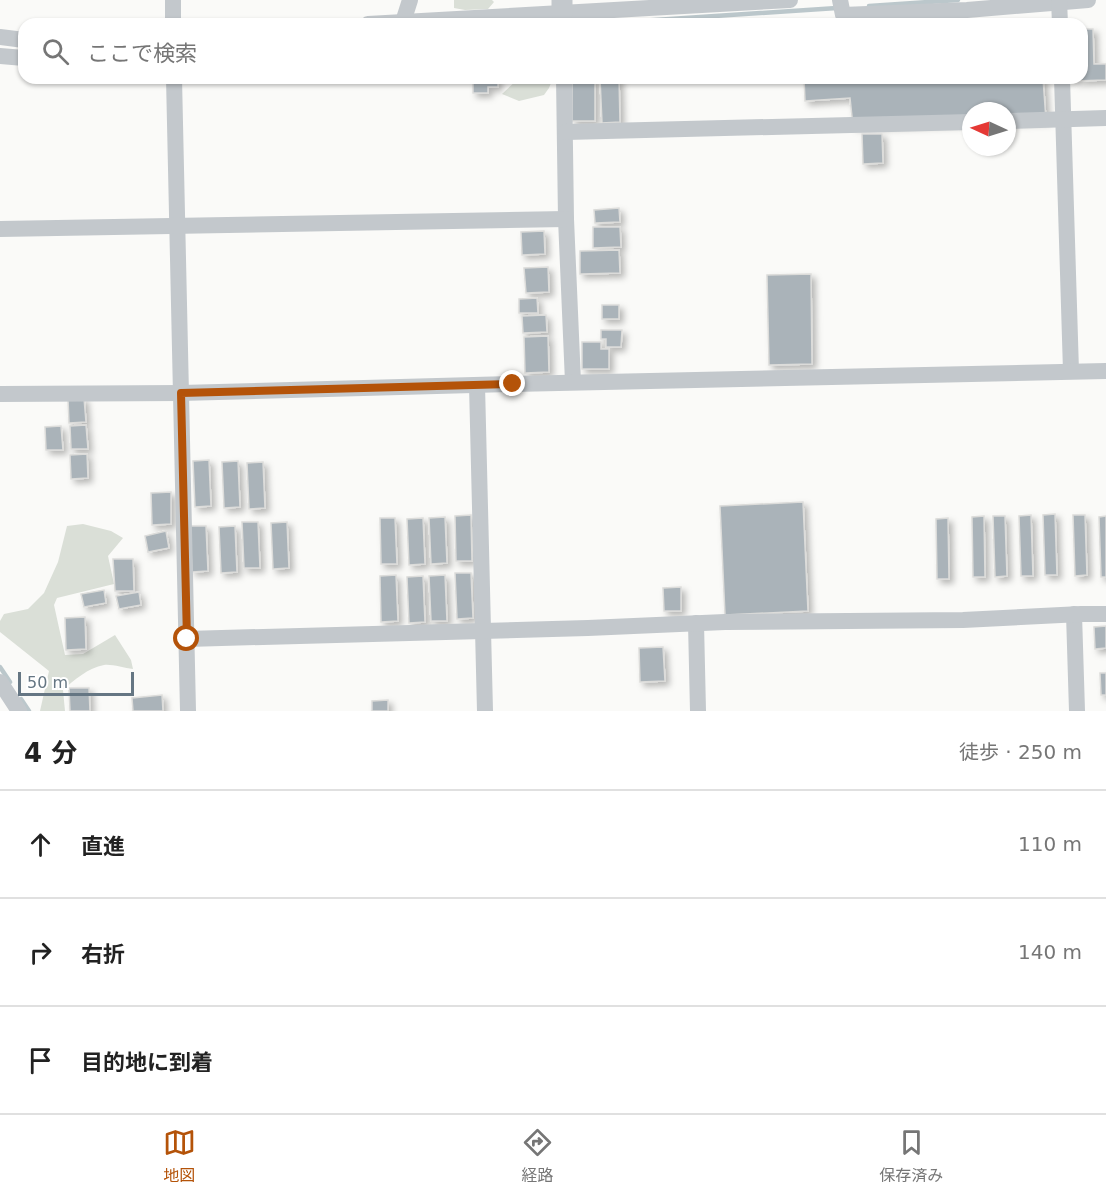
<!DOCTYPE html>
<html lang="ja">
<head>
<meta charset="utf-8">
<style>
	body { margin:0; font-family:"DejaVu Sans","Noto Sans JP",sans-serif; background:#f2f2f2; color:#222 }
	.compass { position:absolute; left:962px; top:102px; width:54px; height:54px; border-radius:50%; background:#fff; box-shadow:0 2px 4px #0004; rotate:274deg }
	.scale { position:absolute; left:18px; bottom:15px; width:116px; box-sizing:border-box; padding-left:6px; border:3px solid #657683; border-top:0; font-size:16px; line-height:21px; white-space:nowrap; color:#657683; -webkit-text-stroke:4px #fff; paint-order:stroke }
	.stop { position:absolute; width:18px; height:18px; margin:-14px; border:4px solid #b45309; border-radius:50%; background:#fff }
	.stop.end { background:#b45309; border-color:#fff; box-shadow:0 2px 6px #0008 }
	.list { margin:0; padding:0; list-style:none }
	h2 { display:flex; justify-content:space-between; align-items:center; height:78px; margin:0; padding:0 24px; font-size:26px }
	h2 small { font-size:20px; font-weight:400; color:#767676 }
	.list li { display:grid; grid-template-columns:39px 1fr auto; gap:18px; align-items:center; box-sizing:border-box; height:108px; padding:0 24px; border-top:2px solid #e0e0e0 }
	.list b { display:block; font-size:22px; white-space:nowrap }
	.list em { font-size:20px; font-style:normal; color:#767676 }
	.icon { flex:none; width:33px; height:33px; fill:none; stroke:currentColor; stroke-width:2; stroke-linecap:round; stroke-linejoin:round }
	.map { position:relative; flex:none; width:1106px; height:711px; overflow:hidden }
	.search { position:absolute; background:#fff; box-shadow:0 2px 4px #0004; left:18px; right:18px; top:18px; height:66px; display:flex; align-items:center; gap:15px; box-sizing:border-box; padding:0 21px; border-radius:18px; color:#767676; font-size:22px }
	.sheet { height:402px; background:#fff }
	nav { display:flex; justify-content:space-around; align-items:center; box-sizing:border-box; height:84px; border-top:2px solid #e0e0e0; background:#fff; font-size:16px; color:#767676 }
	nav a { display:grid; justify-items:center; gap:3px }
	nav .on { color:#b45309 }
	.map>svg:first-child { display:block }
	.green { fill:#dadfd7 }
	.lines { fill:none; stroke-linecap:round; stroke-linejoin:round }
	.stream { stroke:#bbc7cb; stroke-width:4.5 }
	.building { fill:#aab3b9; stroke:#dcdcda; stroke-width:1.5; filter:url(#shadow) }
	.minor { stroke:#c3c8cc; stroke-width:16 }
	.tertiary { stroke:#c3c8cc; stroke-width:21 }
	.route { stroke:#b45309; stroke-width:8 }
</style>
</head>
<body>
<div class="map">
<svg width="1106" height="711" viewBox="0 0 1106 711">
	<defs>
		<filter id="shadow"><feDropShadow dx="4" dy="4" stdDeviation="3" flood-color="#0004"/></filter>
	</defs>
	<rect width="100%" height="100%" fill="#fafaf8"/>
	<g class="green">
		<polygon points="454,0 492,0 494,2 488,9 465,10 454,8"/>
		<polygon points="519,78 553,78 549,88 544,95 519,101 502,94"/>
		<path d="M83,524l28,7 12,7 -15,18 6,28 -57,14 -3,7 11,50 18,-1 32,-19 16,25 2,9c-9,-1 -21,-5 -29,-4 -16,3 -30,15 -41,25l2,21h-25l9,-40 -49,-39v-11l4,-7 24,-5 16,-16 14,-31 9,-36z"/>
	</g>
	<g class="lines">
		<g class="stream">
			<polyline points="869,6 958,0"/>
			<polyline points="594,24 837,8"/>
			<polyline points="0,667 10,682"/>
			<polyline points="21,699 29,711"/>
		</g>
	</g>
	<g class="building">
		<polygon points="970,20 970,24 910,24"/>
		<polygon points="1082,29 1093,29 1094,64 1106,64 1106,80 1074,81 1074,78 1082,78"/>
		<polygon points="473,78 498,78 498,87 488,87 488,93 473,93"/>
		<rect x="572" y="78" width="23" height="43"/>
		<polygon points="600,78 619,78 620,122 602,123"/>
		<polygon points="804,78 1043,78 1046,120 1007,121 1007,111 971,111 971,122 853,126 850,98 805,101"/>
		<polygon points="862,134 882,134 883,163 863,164"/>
		<polygon points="619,208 620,222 595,223 594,210"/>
		<polygon points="593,227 620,227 621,247 593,248"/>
		<polygon points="544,231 545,254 522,255 521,232"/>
		<polygon points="619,250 620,273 580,274 580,251"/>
		<polygon points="548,267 549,292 526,293 524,268"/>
		<polygon points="811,274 812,364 769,365 767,275"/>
		<polygon points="537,298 538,313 519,313 519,299"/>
		<rect x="602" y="305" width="17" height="14"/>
		<polygon points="546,315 547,332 523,333 522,316"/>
		<polygon points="601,330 622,330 621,347 606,347 606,339 601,339"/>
		<polygon points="548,336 549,372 525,373 524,337"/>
		<polygon points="582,342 601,342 601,349 609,349 609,369 582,369"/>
		<polygon points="84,398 86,422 69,423 68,399"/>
		<polygon points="86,425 88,449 71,449 70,426"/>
		<polygon points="61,426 63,450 46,450 45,427"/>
		<polygon points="87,454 88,478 71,479 70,455"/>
		<polygon points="209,460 211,506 195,507 193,461"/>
		<polygon points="238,461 240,507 224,508 222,462"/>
		<polygon points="263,462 265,508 249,509 247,463"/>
		<polygon points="171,492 171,524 152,525 151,493"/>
		<polygon points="803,502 808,611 725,615 720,506"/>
		<polygon points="1055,514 1057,575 1045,575 1043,515"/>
		<polygon points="471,515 472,561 456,561 455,516"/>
		<polygon points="1031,515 1033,576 1021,576 1019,516"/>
		<polygon points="1073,515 1085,515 1087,575 1075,576"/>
		<polygon points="984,516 985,577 973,577 972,517"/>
		<polygon points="993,516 1005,516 1007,576 995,577"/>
		<polygon points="1106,516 1106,577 1101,577 1099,517"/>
		<polygon points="445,517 447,563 431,564 429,518"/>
		<polygon points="380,518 395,518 397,564 381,564"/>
		<polygon points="423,518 425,564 409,565 407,519"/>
		<polygon points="948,518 949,579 937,579 936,519"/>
		<polygon points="242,522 258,522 260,568 244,568"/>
		<polygon points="287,522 289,568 273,569 271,523"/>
		<polygon points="190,526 206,526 208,571 192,572"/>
		<polygon points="235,526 237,572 221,573 219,527"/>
		<polygon points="166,531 169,548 148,552 145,536"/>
		<polygon points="113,559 133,559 134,591 115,591"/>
		<polygon points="455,573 471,573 473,618 457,619"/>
		<polygon points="396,575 398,621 381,622 380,576"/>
		<polygon points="445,575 447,621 431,621 429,576"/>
		<polygon points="423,576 425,622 409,623 407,577"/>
		<polygon points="681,587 681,611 664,611 663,588"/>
		<polygon points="104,590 106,603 84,607 81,594"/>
		<polygon points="139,592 141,605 119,609 116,596"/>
		<polygon points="85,617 86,649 66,650 65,618"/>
		<polygon points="1106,626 1106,648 1095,649 1094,627"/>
		<polygon points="663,647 665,681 640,682 639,648"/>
		<polygon points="1100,673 1106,673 1106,695 1101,695"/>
		<polygon points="69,688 89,688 90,711 70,711"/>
		<polygon points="162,695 163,711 133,711 132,698"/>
		<polygon points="388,700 388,711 372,711 372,701"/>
	</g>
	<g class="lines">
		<g class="minor">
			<polyline points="173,0 173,24"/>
			<polyline points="840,0 843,15 967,10 1088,0"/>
			<polyline points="1059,0 1060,24"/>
			<polyline points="403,22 410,0"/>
			<polyline points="368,24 790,0"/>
			<polyline points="0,37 24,40"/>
			<polyline points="0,56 24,58"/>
			<polyline points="174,78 188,711"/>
			<polyline points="564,78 566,219 573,382"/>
			<polyline points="1062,78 1071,371"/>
			<polyline points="1007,121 1106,118"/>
			<polyline points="566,132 971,122"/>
			<polyline points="0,229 566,219"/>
			<polyline points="477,385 485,711"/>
			<polyline points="0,394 181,393 513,384 1106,371"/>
			<polyline points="1074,614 1077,711"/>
			<polyline points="696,623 698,711"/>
			<polyline points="187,639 588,628 725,622 963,620 1081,614 1106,614"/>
			<polyline points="0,682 19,711"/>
		</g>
		<polyline class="tertiary" points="562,0 562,13"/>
	</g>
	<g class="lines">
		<polyline class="route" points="187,639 181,393 513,384"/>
	</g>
</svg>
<svg class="compass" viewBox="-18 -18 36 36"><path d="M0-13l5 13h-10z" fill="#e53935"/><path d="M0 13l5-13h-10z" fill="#767676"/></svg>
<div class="scale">50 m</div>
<div class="stop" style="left:187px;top:639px"></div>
<div class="stop end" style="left:513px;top:384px"></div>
<div class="search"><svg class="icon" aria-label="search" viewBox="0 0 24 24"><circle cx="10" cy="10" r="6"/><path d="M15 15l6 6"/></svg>ここで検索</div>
</div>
<section class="sheet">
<h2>4 分<small>徒歩 · 250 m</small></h2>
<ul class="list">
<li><svg class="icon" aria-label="ahead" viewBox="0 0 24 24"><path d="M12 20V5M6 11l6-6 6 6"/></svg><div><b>直進</b></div><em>110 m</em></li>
<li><svg class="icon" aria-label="right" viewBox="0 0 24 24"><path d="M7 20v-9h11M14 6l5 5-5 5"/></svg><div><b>右折</b></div><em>140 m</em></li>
<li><svg class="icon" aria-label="arrive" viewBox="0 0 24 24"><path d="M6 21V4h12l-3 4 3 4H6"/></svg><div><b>目的地に到着</b></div></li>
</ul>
</section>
<nav>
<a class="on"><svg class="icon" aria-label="map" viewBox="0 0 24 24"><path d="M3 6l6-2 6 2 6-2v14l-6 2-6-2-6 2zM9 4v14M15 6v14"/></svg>地図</a>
<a><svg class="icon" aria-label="directions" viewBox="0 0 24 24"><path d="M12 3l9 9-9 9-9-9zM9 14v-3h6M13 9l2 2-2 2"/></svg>経路</a>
<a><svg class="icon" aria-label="saved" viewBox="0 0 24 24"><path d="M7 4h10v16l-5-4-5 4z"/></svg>保存済み</a>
</nav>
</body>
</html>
